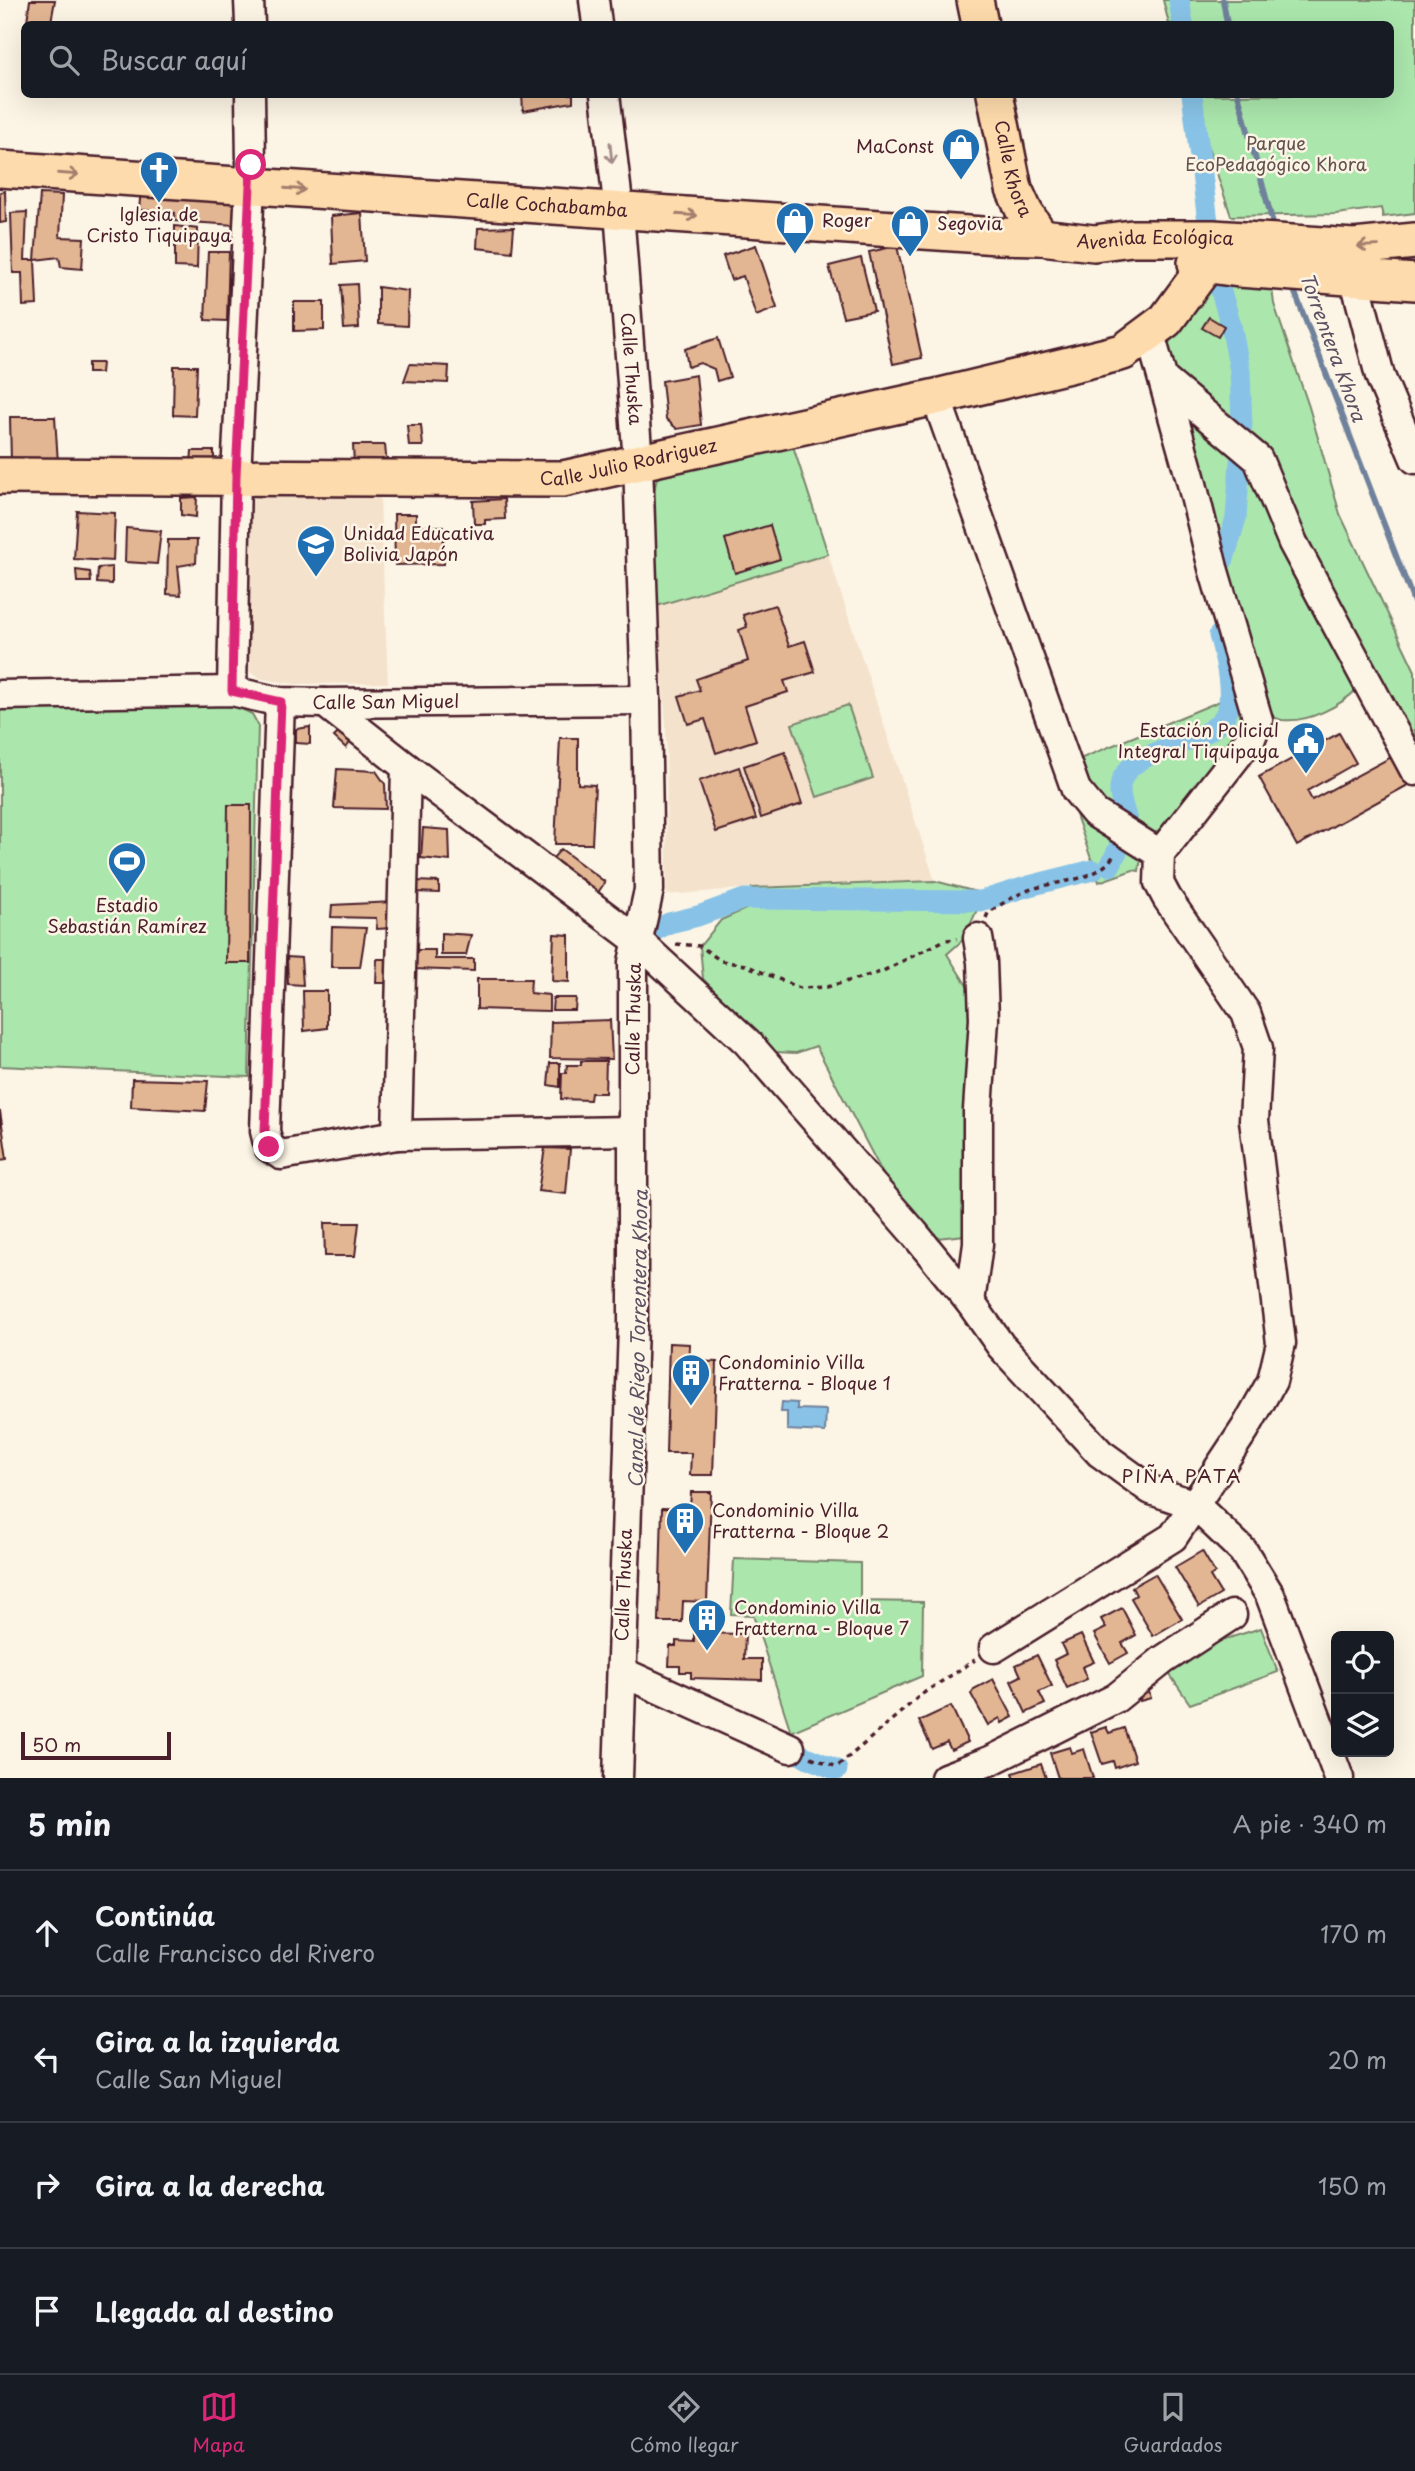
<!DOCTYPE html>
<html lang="es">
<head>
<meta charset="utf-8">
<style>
	body { margin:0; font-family:"Playpen Sans",sans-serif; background:#242831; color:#f1f3f6 }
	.controls { position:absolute; right:21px; bottom:21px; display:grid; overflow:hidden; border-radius:10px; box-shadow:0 7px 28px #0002 }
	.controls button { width:63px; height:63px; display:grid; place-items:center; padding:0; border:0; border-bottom:2px solid #363941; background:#171b24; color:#f1f3f6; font:35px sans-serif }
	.scale { position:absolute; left:21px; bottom:18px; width:150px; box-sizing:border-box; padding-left:7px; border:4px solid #4a1f2b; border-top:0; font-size:19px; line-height:24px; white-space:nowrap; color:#4a1f2b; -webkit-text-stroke:5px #fcf5e5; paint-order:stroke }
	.stop { position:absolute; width:21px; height:21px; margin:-16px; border:5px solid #db2777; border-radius:50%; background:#fff }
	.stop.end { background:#db2777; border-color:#fff; box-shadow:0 2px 7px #0008 }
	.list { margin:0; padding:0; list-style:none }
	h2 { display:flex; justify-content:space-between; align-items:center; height:91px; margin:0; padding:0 28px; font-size:30px }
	h2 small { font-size:23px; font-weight:400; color:#9ea1a6 }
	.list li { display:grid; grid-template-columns:46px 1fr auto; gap:21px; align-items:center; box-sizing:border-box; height:126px; padding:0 28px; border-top:2px solid #363941 }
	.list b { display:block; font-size:26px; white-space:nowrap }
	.list p { margin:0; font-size:23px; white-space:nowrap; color:#9ea1a6 }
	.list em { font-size:23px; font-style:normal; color:#9ea1a6 }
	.icon { flex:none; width:38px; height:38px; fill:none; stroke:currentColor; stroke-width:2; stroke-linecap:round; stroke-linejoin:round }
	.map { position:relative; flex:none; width:1415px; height:1778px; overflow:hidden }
	.search { position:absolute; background:#171b24; box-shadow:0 7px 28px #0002; left:21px; right:21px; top:21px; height:77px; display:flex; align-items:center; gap:18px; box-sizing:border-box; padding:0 24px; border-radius:10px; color:#9ea1a6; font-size:26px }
	.sheet { height:595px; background:#171b24 }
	nav { display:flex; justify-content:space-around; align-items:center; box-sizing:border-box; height:98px; border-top:2px solid #363941; background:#171b24; font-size:19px; color:#9ea1a6 }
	nav a { display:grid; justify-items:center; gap:4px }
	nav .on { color:#db2777 }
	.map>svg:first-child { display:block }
	.built { fill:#f4e2cc }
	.green { fill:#abe7ad; stroke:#7a836c; stroke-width:2 }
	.water { fill:#88c3e7; stroke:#6f819c; stroke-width:2 }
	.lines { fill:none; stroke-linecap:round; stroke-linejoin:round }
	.stream { stroke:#6f819c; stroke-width:6 }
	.canal { stroke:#88c3e7; stroke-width:21 }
	.building { fill:#e3b693; stroke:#4a1f2b; stroke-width:2 }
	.minor-casing { stroke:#4a1f2b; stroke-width:33 }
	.major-casing { stroke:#4a1f2b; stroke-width:40 }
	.path { stroke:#4a1f2b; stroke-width:3.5; stroke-dasharray:5 5; stroke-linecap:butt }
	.minor { stroke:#fcf5e5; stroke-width:28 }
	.major { stroke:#fedbac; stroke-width:35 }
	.oneway { stroke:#a38a88 }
	.oneway2 { stroke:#a47d6c }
	.route { stroke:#db2777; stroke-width:9 }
	.labels { text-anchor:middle; stroke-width:5; stroke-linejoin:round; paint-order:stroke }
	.park-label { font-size:18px; fill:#62514c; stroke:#fcf5e5 }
	.poi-label { font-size:18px; fill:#4a1f2b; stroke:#fcf5e5; text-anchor:start }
	.street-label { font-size:18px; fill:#4a1f2b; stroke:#fcf5e5 }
	.water-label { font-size:19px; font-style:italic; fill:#5d5063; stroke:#fcf5e5 }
	.neighbourhood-label { font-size:19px; letter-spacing:2px; fill:#4a1f2b; stroke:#fcf5e5 }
</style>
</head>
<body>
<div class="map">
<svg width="1415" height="1778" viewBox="0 0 1415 1778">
	<rect width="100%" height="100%" fill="#fcf5e5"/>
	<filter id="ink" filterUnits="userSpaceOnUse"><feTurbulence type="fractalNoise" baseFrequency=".0143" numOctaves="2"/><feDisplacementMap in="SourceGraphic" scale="14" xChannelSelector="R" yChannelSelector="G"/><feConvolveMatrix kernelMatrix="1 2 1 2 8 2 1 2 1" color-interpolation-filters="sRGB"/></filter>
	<g filter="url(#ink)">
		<g class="built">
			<polygon points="266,494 380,498 388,683 295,684 262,679 250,672 248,648 250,507 254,498"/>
			<polygon points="828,554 935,881 752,888 667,895 666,725 657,606"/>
		</g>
		<g class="green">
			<polygon points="1163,0 1415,0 1415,213 1383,217 1381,208 1336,214 1231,216 1191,95 1390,94 1390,24 1169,24"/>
			<polygon points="1209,273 1271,280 1274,304 1309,407 1340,514 1415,671 1415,753 1378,683 1264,449 1176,380 1168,355 1171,329"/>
			<path d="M1181,408l75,61 102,219c-17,18 -50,35 -76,32 -5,-1 -11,-4 -16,-6z"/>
			<polygon points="792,443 828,554 657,606 652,500 657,478"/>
			<path d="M1237,694c1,7 4,15 4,22 -5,34 -61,94 -86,118l-52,-27 -28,-46z"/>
			<polygon points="848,705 873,778 817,797 792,724"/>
			<polygon points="0,706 235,706 252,714 258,725 249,1077 0,1066"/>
			<polygon points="1073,806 1142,853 1139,871 1133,870 1099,882"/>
			<polygon points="935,881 984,894 964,939 947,954 974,997 965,1235 937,1238 884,1176 816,1046 796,1053 775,1052 703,979 700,946 721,920 748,908 752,888"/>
			<polygon points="734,1559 860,1563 860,1601 923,1602 922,1676 791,1732 753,1615 731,1614"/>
			<polygon points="1261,1628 1278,1672 1190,1704 1166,1669 1200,1647"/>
		</g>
		<polygon class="water" points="782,1402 797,1403 797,1409 826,1410 825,1432 787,1430 787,1412 781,1412"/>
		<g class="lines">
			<g class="stream">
				<polyline points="1223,0 1227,24"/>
				<polyline points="1238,94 1275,231"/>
				<polyline points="1292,285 1415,605"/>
			</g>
			<g class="canal">
				<polyline points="1179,0 1183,24"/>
				<polyline points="1192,94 1208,222"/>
				<polyline points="1219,285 1231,325 1240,371 1242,426"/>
				<polyline points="1224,559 1236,518 1240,461"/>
				<path d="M1128,824c-3,-13 -11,-29 -7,-42 13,-41 103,-33 108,-79 2,-22 -4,-47 -10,-68"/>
				<polyline points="1110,866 1123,839"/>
				<polyline points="658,929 669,923 698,916 744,899 981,901 1029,886 1093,870"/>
				<polyline points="775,1744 837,1770"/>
			</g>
		</g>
		<g class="building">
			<polygon points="30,0 55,0 51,22 27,21"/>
			<polygon points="522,94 573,94 573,102 523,111"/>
			<polygon points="141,189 235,196 235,225 174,221 175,213 139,210"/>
			<polygon points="5,191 6,222 0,223 0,192"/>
			<polygon points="40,194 62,195 60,237 84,238 82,269 61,267 59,257 35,260"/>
			<polygon points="27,212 25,260 35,260 37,305 23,306 22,273 13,273 11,213"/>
			<polygon points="362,213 365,261 333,264 331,216"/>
			<polygon points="175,226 198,229 197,268 175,267"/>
			<polygon points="514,227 512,252 477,248 478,228"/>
			<polygon points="756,245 777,308 756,316 743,276 731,280 723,256"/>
			<polygon points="897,246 922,358 893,364 869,252"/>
			<polygon points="208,252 229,252 227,321 205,320"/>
			<polygon points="861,258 874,311 843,317 829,266"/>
			<polygon points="357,284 359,328 344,329 341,285"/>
			<polygon points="378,287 408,291 407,326 378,324"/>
			<polygon points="294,302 324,302 324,330 294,331"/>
			<polygon points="1209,317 1224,326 1218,337 1202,328"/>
			<polygon points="718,338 730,377 717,381 714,369 700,363 688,367 685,349"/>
			<polygon points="88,363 102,363 101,373 88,373"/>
			<polygon points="410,364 449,366 448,383 404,381"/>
			<polygon points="174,366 197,366 195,416 173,415"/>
			<polygon points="696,375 701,425 677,429 666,419 662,381"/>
			<polygon points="10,417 55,417 58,463 11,462"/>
			<polygon points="407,425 421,425 423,446 409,446"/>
			<polygon points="353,445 385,445 387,467 354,464"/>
			<polygon points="192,451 214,451 214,463 191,463"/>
			<polygon points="197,497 196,517 181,515 181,498"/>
			<polygon points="504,499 505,519 485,520 485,524 474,524 473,501"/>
			<polygon points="77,511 115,513 113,561 74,559"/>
			<polygon points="394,514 416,514 416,527 443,526 444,564 395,565"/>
			<polygon points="770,525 780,559 735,573 725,539"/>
			<polygon points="126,528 161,531 157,564 125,562"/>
			<polygon points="168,540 197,540 196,563 178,566 181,595 167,594"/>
			<polygon points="112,567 112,584 97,583 98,568"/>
			<polygon points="76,570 90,572 91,582 77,582"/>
			<polygon points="775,605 789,646 805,641 815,672 784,681 788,692 745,706 756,740 716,753 705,719 688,724 679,696 700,690 696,679 748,661 739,630 747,627 743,615"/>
			<polygon points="310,727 310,744 296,743 296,729"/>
			<polygon points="339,732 351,741 346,748 334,737"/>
			<polygon points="1339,733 1356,763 1307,791 1312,800 1393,756 1408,785 1297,846 1259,777"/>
			<polygon points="560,738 578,738 578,784 595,785 592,844 555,844"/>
			<polygon points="785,752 802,804 761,818 744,766"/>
			<polygon points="739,767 756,819 716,832 699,781"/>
			<polygon points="337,769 376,771 385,784 386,809 334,808"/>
			<polygon points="228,805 251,805 250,963 226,963"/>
			<polygon points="423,828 449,830 450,861 421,858"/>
			<polygon points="561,849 605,882 597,894 552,859"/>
			<polygon points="415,881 439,882 439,893 414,892"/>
			<polygon points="394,902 392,928 377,929 376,918 331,917 332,905"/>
			<polygon points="332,927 366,928 360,967 331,967"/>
			<polygon points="441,933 471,935 466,955 441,955"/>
			<polygon points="554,934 569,935 569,982 552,981"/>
			<polygon points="413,950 435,950 435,959 474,959 474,971 413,969"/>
			<polygon points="287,957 301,958 303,985 288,984"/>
			<polygon points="377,959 388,959 388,983 376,983"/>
			<polygon points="477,979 531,979 530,993 549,995 549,1011 477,1009"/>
			<polygon points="303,991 327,991 327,1028 304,1031"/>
			<polygon points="553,998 576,998 575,1010 552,1010"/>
			<polygon points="610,1020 612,1059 550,1058 551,1022"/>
			<polygon points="581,1061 606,1061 605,1093 591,1093 590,1100 561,1099 562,1073 566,1073 567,1065 581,1065"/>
			<polygon points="550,1063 560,1063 560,1087 548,1085"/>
			<polygon points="132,1079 208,1081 205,1111 131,1107"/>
			<polygon points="0,1111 7,1159 0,1160"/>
			<polygon points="545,1148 570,1149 566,1194 538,1191"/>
			<polygon points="324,1223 359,1223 355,1256 325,1256"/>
			<polygon points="669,1343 690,1344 689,1361 717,1362 713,1475 690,1475 691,1453 666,1453"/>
			<polygon points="691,1492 711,1492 707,1602 683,1601 682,1622 659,1622 662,1508 690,1509"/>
			<polygon points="1202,1551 1215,1573 1210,1576 1221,1594 1199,1607 1175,1567"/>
			<polygon points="1155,1574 1182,1619 1153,1636 1131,1598 1136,1595 1132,1587"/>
			<polygon points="1122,1608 1136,1635 1122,1643 1128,1653 1110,1663 1094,1634 1106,1628 1101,1619"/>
			<polygon points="694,1633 745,1634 744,1659 762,1659 762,1680 691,1678 691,1672 680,1672 680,1666 669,1666 670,1646 676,1646 676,1641 694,1642"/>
			<polygon points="1081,1635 1094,1662 1082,1667 1087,1679 1067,1688 1054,1660 1066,1654 1061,1644"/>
			<polygon points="1037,1655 1052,1686 1039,1692 1045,1704 1026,1713 1011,1681 1021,1676 1016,1665"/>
			<polygon points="993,1679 1013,1717 1002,1723 1000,1718 988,1725 971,1694 974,1689"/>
			<polygon points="1147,1685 1151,1698 1140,1701 1137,1688"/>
			<polygon points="951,1706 968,1742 951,1750 947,1742 932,1749 919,1721"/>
			<polygon points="1106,1727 1109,1733 1124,1728 1135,1761 1115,1768 1113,1761 1102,1764 1091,1732"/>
			<polygon points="1070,1747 1072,1753 1084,1749 1093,1778 1058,1778 1050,1753"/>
			<polygon points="1041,1764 1046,1778 1015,1778 1013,1773"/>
		</g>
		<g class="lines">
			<g class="minor-casing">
				<g id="minor">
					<polyline points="249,0 250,24"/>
					<polyline points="594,0 597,24"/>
					<path id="s1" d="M605,94l14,117 19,251 8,238 3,190 -16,72v364l-15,452"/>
					<polyline points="1354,276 1380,376 1415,459"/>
					<polyline points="1164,380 1258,459 1293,543 1415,771"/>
					<polyline points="936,397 1076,790 1095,813 1160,854"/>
					<polyline points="232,691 236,476 251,165 250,94"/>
					<path id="s2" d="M0,695l232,-4 48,11 45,1 321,-3"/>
					<polyline points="280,702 265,1131 269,1147 281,1155 397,1135 632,1131"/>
					<polyline points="325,703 406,767 638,941 747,1042 914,1233 970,1302 1001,1346 1100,1453 1151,1490 1195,1505 1243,1551 1270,1595 1339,1778"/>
					<polyline points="397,1135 406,767"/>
					<polyline points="970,1302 978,1244 978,1110 984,1019 982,962 978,938"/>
					<polyline points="994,1648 1173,1537 1245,1429 1272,1381 1281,1343 1254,1120 1258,1048 1246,1013 1167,898 1159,883 1160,854 1251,738 1258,720 1213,568 1191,480 1150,334"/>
					<polyline points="622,1672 790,1748"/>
					<polyline points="945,1778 992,1760 1116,1698 1163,1660 1232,1615"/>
				</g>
			</g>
			<g class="major-casing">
				<g id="major">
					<polyline points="975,0 980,24"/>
					<path id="s3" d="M995,94l19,95 11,24 16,24"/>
					<path id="s4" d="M0,169l998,67 43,1 53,6 38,-5h81l141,9 61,-6"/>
					<polyline points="1196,263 1239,269 1415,282"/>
					<path id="s5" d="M0,476l563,3 373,-82 187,-45 43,-32 41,-56 33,-23"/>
				</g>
			</g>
			<g class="path">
				<path d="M986,918l2,-5c14,-9 28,-19 44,-24 27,-9 68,-7 83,-36"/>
				<polyline points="676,944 700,946 721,961 745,965 800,988 827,987 881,972 945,940 957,939"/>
				<polyline points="811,1757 837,1767 922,1694 975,1660"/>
			</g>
			<use href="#minor" class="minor"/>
			<use href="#major" class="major"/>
		</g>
		<defs><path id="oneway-shaft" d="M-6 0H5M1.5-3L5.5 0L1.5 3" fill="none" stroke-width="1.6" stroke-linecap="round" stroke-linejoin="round" transform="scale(1.75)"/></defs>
		<use class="oneway" href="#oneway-shaft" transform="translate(611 153) rotate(84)"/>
		<g class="oneway2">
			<use href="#oneway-shaft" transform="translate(68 174) rotate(4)"/>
			<use href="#oneway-shaft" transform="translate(295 189) rotate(4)"/>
			<use href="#oneway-shaft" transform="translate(687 215) rotate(4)"/>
			<use href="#oneway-shaft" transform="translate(1368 246) rotate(178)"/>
		</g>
	</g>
	<g class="lines" filter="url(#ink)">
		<polyline class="route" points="251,165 236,476 232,691 281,702 265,1131 269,1147"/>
	</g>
	<defs>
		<g id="shop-pin" transform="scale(2.0125)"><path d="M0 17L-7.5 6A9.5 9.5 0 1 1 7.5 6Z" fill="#1f6fb2" stroke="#fcf5e5"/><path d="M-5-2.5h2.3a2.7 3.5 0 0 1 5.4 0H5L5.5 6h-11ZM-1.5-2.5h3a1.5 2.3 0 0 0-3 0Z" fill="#fff"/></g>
		<g id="church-pin" transform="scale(2.0125)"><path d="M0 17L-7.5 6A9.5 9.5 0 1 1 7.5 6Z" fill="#1f6fb2" stroke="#fcf5e5"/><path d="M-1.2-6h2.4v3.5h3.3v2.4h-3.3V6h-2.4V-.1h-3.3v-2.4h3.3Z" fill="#fff"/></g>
		<g id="school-pin" transform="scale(2.0125)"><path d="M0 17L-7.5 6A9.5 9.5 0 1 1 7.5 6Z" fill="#1f6fb2" stroke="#fcf5e5"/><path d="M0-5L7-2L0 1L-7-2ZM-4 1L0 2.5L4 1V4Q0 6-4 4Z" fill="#fff"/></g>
		<g id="civic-pin" transform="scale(2.0125)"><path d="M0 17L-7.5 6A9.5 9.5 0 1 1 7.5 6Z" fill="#1f6fb2" stroke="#fcf5e5"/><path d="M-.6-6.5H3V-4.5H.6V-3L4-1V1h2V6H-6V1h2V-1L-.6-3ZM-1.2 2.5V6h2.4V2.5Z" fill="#fff"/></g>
		<g id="stadium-pin" transform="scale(2.0125)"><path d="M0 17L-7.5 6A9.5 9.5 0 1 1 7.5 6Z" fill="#1f6fb2" stroke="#fcf5e5"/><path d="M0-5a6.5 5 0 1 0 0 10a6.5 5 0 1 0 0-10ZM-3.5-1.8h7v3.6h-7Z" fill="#fff"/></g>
		<g id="building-pin" transform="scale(2.0125)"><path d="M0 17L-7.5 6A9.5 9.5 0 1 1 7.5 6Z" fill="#1f6fb2" stroke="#fcf5e5"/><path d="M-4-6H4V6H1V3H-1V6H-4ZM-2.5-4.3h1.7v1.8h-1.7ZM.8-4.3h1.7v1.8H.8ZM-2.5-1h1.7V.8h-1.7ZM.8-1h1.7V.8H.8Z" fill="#fff"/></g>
	</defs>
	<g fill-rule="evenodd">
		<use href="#shop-pin" x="961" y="147"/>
		<use href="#church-pin" x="159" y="170"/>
		<use href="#shop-pin" x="795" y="221"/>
		<use href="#shop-pin" x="910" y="224"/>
		<use href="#school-pin" x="316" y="544"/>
		<use href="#civic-pin" x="1306" y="741"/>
		<use href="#stadium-pin" x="127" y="861"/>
		<use href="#building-pin" x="691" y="1373"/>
		<use href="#building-pin" x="685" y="1521"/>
		<use href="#building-pin" x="707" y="1618"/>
	</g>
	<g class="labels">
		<g class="park-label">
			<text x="1276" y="150">Parque<tspan x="1276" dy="21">EcoPedagógico Khora</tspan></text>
		</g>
		<g class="poi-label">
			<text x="934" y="153" text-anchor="end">MaConst</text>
			<text x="159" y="221" text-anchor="middle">Iglesia de<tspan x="159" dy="21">Cristo Tiquipaya</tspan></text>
			<text x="822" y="227">Roger</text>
			<text x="937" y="230">Segovia</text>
			<text x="343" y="540">Unidad Educativa<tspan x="343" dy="21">Bolivia Japón</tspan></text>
			<text x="1279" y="737" text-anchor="end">Estación Policial<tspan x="1279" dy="21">Integral Tiquipaya</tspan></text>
			<text x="127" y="912" text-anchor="middle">Estadio<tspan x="127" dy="21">Sebastián Ramírez</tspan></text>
			<text x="718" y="1369">Condominio Villa<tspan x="718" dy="21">Fratterna - Bloque 1</tspan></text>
			<text x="712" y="1517">Condominio Villa<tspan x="712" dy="21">Fratterna - Bloque 2</tspan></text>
			<text x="734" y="1614">Condominio Villa<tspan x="734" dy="21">Fratterna - Bloque 7</tspan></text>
		</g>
		<g class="street-label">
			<text dy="6" stroke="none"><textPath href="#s3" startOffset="77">Calle Khora</textPath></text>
			<text dy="6" stroke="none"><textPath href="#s4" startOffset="548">Calle Cochabamba</textPath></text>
			<text dy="6" stroke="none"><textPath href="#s4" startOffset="1158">Avenida Ecológica</textPath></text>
			<text dy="6" stroke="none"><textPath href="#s1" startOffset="276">Calle Thuska</textPath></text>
			<text dy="6" stroke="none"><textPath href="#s5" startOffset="630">Calle Julio Rodriguez</textPath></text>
			<text dy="6" stroke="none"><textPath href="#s2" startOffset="387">Calle San Miguel</textPath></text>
			<text transform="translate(634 1019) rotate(-89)" y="6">Calle Thuska</text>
			<text transform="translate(624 1585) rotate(-88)" y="6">Calle Thuska</text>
		</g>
		<g class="water-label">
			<text transform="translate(1333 347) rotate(70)" y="7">Torrentera Khora</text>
			<text transform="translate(638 1339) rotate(-89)" y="7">Canal de Riego Torrentera Khora</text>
		</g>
		<g class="neighbourhood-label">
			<text x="1182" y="1483">PIÑA PATA</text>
		</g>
	</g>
</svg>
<div class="controls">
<button><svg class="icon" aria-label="locate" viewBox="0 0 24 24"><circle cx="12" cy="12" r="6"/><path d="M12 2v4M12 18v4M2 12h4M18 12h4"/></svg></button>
<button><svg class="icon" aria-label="layers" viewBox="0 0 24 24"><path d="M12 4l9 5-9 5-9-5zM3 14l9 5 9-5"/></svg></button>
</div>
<div class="scale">50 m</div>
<div class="stop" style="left:251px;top:165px"></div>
<div class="stop end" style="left:269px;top:1147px"></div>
<div class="search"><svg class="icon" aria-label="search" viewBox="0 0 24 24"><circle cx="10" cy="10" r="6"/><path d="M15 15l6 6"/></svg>Buscar aquí</div>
</div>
<section class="sheet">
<h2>5 min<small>A pie · 340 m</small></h2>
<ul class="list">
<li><svg class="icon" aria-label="ahead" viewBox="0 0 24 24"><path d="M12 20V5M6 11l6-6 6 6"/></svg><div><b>Continúa</b><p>Calle Francisco del Rivero</p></div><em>170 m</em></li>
<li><svg class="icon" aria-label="left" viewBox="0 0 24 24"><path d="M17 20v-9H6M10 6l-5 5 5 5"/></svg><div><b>Gira a la izquierda</b><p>Calle San Miguel</p></div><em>20 m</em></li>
<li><svg class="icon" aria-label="right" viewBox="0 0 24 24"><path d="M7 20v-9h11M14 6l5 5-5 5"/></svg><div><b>Gira a la derecha</b></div><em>150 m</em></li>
<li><svg class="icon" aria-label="arrive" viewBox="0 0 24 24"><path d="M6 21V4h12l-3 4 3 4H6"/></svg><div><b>Llegada al destino</b></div></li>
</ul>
</section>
<nav>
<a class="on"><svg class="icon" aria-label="map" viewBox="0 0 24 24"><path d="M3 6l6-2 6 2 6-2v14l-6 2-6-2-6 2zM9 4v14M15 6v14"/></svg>Mapa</a>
<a><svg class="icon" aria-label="directions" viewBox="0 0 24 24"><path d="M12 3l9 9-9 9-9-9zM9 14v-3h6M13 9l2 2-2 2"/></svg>Cómo llegar</a>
<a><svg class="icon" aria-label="saved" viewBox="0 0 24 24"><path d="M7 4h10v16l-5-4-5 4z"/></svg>Guardados</a>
</nav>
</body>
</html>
